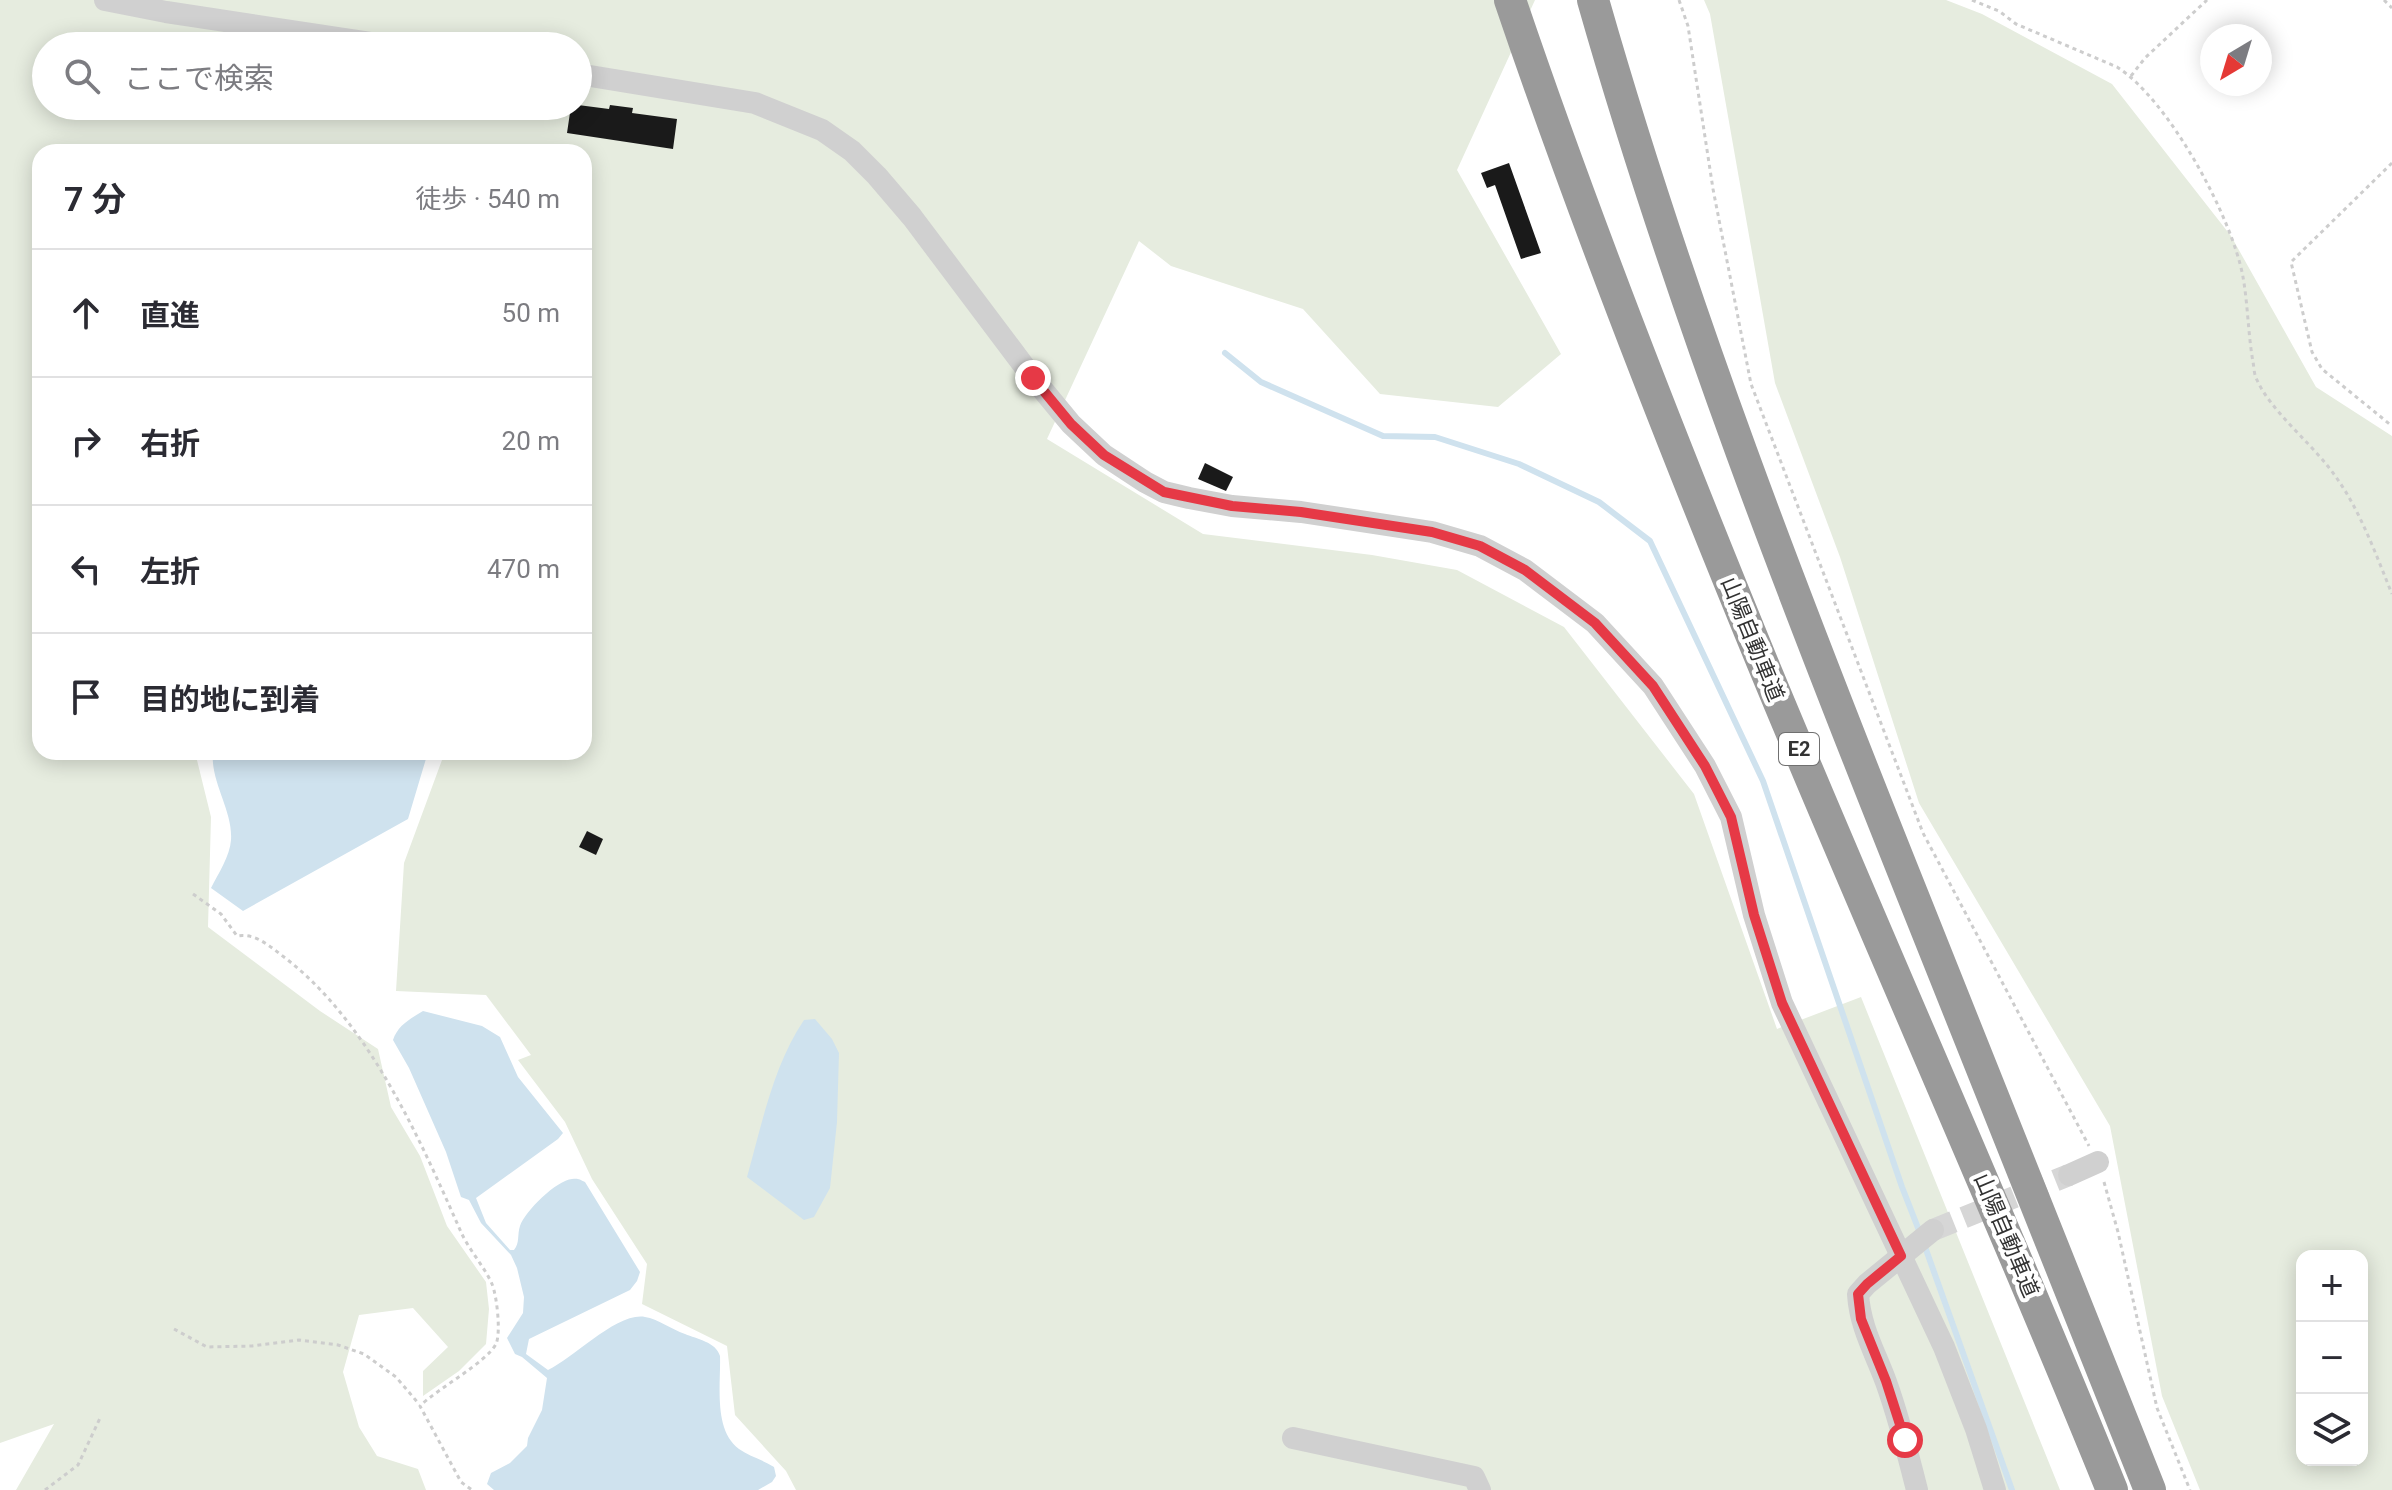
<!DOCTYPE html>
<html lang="ja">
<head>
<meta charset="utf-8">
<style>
	body { margin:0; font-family:Roboto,"Noto Sans JP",sans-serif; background:#f2f2f3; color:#2b2b33 }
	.controls { position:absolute; right:24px; bottom:24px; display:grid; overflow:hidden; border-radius:16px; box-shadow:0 4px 20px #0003 }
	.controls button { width:72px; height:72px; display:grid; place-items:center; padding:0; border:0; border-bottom:2px solid #e1e1e2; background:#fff; color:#2b2b33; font:40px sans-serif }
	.compass { position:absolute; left:2200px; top:24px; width:72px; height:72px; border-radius:50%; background:#fff; box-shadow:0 4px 20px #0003; rotate:218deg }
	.stop { position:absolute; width:24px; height:24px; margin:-18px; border:6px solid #e63946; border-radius:50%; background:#fff }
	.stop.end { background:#e63946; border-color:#fff; box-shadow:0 2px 8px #0008 }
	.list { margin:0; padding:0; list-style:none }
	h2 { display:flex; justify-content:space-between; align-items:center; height:104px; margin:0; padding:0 32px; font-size:34px }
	h2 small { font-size:26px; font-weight:400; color:#7c7c81 }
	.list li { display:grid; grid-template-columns:52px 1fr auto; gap:24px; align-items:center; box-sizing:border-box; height:128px; padding:0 32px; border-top:2px solid #e1e1e2 }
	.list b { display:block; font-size:30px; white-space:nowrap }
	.list em { font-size:26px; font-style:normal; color:#7c7c81 }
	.icon { flex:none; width:44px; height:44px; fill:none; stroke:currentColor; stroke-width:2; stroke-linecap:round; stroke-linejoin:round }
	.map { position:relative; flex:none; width:2392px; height:1490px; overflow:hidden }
	.search { position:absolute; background:#fff; box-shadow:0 4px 20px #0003; left:32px; top:32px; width:560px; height:88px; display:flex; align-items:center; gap:20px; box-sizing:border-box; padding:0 28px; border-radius:44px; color:#7c7c81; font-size:30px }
	.panel { position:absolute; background:#fff; box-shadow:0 4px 20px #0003; left:32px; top:144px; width:560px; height:616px; border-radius:24px }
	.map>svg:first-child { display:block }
	.green { fill:#e6ecdf; fill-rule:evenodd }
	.water { fill:#cfe2ee }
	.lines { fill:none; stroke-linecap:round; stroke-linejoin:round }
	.stream { stroke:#cfe2ee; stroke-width:6 }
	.building { fill:#1a1a1a }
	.minor-tunnel { stroke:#d6d6d6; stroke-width:22; stroke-dasharray:22 11; stroke-linecap:butt }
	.path { stroke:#cdcdcd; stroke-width:3; stroke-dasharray:4 4; stroke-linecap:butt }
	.minor { stroke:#d0d0d0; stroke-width:22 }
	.highway { stroke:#9a9a9a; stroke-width:32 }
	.route { stroke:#e63946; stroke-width:10 }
	.labels { text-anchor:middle; stroke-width:8; stroke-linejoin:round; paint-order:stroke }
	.shield { fill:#fff; stroke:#707070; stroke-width:2 }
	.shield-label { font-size:20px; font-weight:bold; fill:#333 }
	.street-label { font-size:22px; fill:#333; stroke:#fff }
</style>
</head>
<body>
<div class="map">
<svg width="2392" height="1490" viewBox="0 0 2392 1490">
	<rect width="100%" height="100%" fill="#fff"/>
	<g class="green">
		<path d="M0,0h1535l-78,170 104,184 -63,53 -118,-13 -77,-85 -132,-43 -32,-25 -92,198 156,95 169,21 85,15 107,57 130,167 83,235 84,-32 199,493h-1264l-10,-19 -51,-56 -8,-69 -85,-42 5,-40 -55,-85 -27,-57 -47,-62 13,-5 -45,-60 -90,-4 8,-128 38,-103 -7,-8h149v-600h-544v600h155l16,65 -3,110 112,84 58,38 13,58 29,49 27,70 39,56 3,27 -3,35 -27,27 -36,25v-25l25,-24 -35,-39 -54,7 -16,57 16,55 18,29 41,13 8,21h-410l38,-66 -54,19zM46,46h532v60h-532z"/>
		<path d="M1704,0h242l36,14 130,70 119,152 85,151 76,49v1054h-192l-38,-94 -52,-270 -191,-323 -79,-246 -65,-174 -65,-369zM2302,1256h60v204h-60z"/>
	</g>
	<g class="water">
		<path d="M213,752h215l-20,67 -165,92 -32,-23c7,-14 19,-32 20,-48 2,-30 -21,-58 -18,-88z"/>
		<path d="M423,1011l59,15 18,11 18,40 45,56 -5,6 -82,59 10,25 24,27h4c6,-7 3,-15 6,-24 5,-15 37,-46 52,-47 6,-1 7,0 13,3l55,90 -3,9 -7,9 -101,49 -3,15 22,16c26,-12 69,-58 97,-53 13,2 26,12 40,17 12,5 31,8 35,22 1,28 -7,74 19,93 10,7 24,11 35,18l2,9 -4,6 -14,8h-264l-7,-6 4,-11 19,-10 17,-17 1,-8 14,-28 5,-32 -25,-21 -7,-3 -8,-16 16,-25 1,-16 -7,-29 -6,-13 -30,-32 -12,-23 -8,-3 -15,-45 -37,-84 -16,-28c5,-15 17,-21 30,-29z"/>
		<path d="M815,1019l17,20 7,14 -2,69 -7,66 -16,29 -10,3 -57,-43c15,-53 26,-111 57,-157z"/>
	</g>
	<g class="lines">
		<g class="stream">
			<polyline points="1225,353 1261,382 1383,436 1435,437 1519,464 1599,502 1650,541 1763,781 1902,1187 1920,1233"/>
			<polyline points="1924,1244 2012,1490"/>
		</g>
	</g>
	<g class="building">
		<polygon points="578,105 609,109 610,105 633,108 632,113 677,119 673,149 567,133 571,106"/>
		<polygon points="1509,163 1541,253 1521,259 1495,185 1487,188 1481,173"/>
		<polygon points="1205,463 1233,477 1226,491 1198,479"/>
		<polygon points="587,831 603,839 596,855 579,847"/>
	</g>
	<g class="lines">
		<polyline class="minor-tunnel" points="1933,1230 2069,1175"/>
		<g class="path">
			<polyline points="1679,0 1688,26 1713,189 1751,384 1923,833 2089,1146"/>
			<path d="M1972,0l27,11 17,13 101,43c52,33 115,150 126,210 5,28 5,57 10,85 1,5 1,13 4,18 13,29 49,59 69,84 31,37 48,86 66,130"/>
			<polyline points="2384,0 2392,8"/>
			<polyline points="2131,76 2145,58 2207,0"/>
			<polyline points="2392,163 2291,262 2312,352 2322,369 2392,426"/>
			<path d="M193,894l28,20 16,22c17,-3 30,8 43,18 87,64 138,181 181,278 8,18 23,34 31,52 5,12 9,49 4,60 -9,18 -59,45 -76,62l41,76 11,8"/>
			<polyline points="2104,1182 2118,1232 2157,1408 2190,1490"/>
			<polyline points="174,1329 207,1347 252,1346 299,1340 338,1345 364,1354 396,1377 419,1404"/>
			<polyline points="45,1490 78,1465 101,1416"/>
		</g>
		<g class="minor">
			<polyline points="105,0 166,12 390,46"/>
			<polyline points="578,74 755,103 822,130 852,151 877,176 912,217 1033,378 1071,424 1104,455 1145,482 1164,492 1189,498 1232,506 1301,512 1432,532 1480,546 1525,570 1595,623 1653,686 1705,766 1731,817 1754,915 1782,1003 1944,1347 1976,1429 1995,1490"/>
			<polyline points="2069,1175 2098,1162"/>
			<polyline points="1293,1438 1474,1477 1480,1490"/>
			<path d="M1917,1490c-9,-36 -18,-72 -31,-108 -11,-30 -26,-55 -28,-88l9,-10 66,-54"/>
		</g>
		<g class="highway">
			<path d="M1510,0c76,224 163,445 253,664 114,276 237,549 349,826"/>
			<path d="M1593,0c87,305 202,601 320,896 80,198 159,396 237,594"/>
		</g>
	</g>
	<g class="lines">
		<polyline class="route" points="1033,378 1071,424 1104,455 1164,492 1232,506 1301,512 1432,532 1480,546 1525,570 1595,623 1653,686 1705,766 1731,817 1754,915 1782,1003 1901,1256 1867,1284 1858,1294 1861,1319 1886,1381 1905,1440"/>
	</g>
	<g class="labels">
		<rect class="shield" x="1779" y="733" width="40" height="32" rx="6"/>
		<g class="shield-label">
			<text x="1799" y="756">E2</text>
		</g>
		<g class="street-label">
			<text transform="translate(1753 639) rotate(68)" y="8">山陽自動車道</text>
			<text transform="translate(2007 1235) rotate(67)" y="8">山陽自動車道</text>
		</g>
	</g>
</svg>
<div class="controls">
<button>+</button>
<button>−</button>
<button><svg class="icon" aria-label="layers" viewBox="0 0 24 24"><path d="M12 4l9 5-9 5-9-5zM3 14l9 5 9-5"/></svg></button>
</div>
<svg class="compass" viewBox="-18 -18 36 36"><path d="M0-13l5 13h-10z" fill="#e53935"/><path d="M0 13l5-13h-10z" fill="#7c7c81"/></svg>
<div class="stop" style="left:1905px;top:1440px"></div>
<div class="stop end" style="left:1033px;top:378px"></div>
<div class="search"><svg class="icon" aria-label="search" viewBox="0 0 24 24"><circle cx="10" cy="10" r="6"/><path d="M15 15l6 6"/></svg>ここで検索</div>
<section class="panel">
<h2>7 分<small>徒歩 · 540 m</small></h2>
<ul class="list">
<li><svg class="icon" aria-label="ahead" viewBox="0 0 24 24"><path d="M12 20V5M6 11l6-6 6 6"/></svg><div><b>直進</b></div><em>50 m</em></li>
<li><svg class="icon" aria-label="right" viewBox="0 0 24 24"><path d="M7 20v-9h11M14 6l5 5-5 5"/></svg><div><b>右折</b></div><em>20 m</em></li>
<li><svg class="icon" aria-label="left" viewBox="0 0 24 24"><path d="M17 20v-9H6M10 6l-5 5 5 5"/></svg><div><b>左折</b></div><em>470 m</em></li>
<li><svg class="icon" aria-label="arrive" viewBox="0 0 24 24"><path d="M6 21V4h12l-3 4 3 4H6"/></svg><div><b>目的地に到着</b></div></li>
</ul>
</section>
</div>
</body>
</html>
